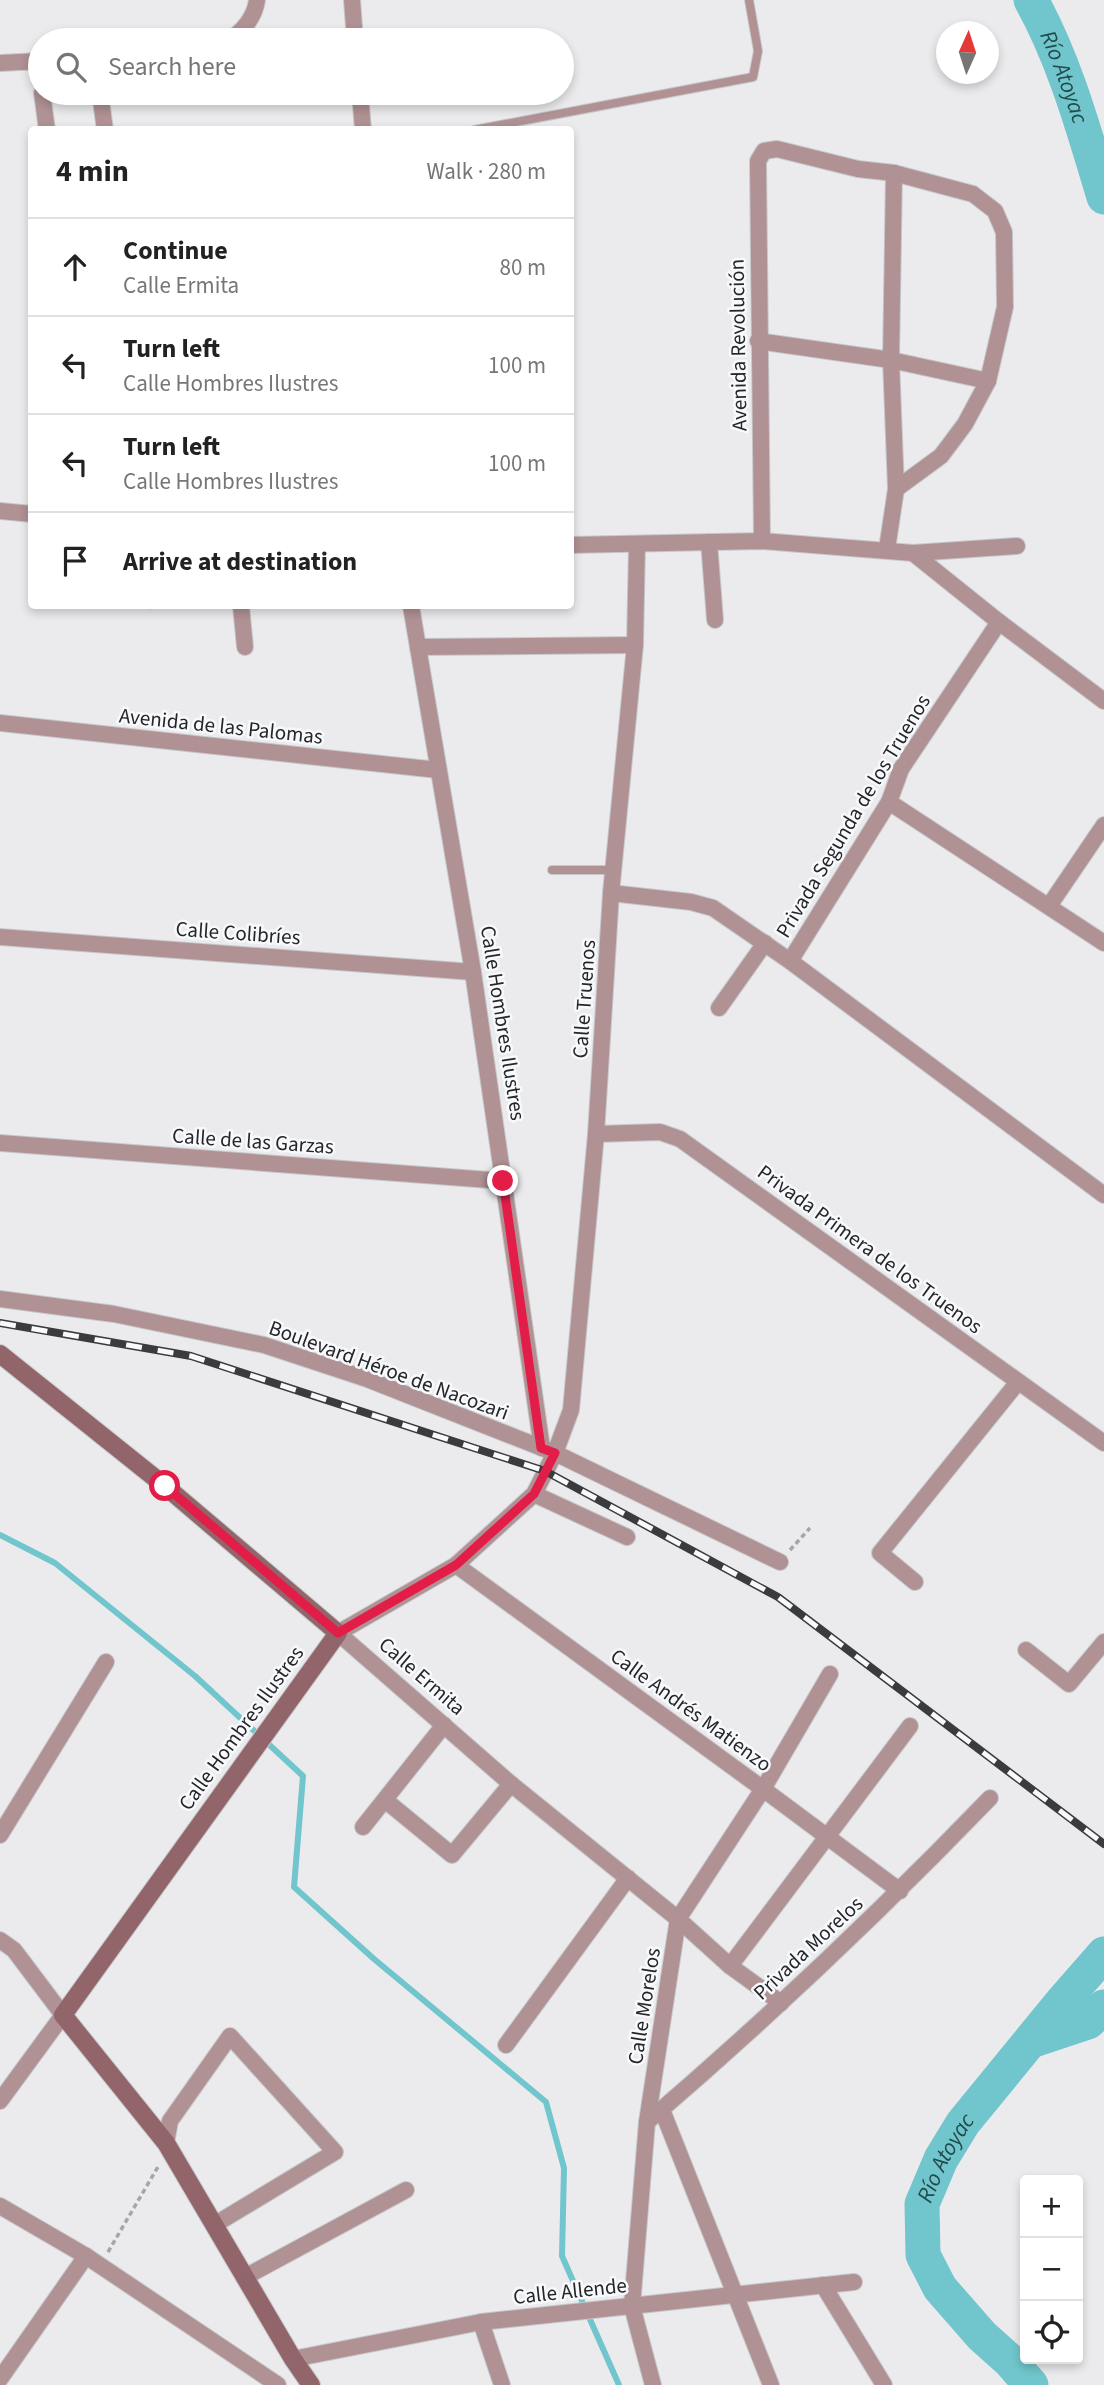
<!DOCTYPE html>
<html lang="en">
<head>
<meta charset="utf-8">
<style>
	body { margin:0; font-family:"Source Sans 3",sans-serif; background:#f2f2f2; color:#222 }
	.controls { position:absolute; right:21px; bottom:21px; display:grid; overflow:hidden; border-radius:7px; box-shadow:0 4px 10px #0003 }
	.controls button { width:63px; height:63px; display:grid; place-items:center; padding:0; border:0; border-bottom:2px solid #e0e0e0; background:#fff; color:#222; font:35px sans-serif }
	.compass { position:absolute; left:936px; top:21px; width:63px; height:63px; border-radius:50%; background:#fff; box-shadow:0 4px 10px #0003; rotate:3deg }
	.stop { position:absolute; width:21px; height:21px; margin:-16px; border:5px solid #e11d48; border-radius:50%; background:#fff }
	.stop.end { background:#e11d48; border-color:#fff; box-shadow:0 2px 7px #0008 }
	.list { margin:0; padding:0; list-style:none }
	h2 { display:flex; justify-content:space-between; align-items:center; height:91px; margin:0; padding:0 28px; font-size:30px }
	h2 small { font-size:23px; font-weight:400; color:#767676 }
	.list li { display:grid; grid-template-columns:46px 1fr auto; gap:21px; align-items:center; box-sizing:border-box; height:98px; padding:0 28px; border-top:2px solid #e0e0e0 }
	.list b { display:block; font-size:26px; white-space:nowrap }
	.list p { margin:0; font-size:23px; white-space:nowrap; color:#767676 }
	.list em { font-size:23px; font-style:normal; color:#767676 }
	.icon { flex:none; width:38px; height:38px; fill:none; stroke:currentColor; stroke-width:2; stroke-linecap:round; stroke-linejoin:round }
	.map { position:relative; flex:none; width:1104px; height:2385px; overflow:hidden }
	.search { position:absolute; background:#fff; box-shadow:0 4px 10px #0003; left:28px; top:28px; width:546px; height:77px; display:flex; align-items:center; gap:18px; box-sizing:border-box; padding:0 24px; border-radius:38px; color:#767676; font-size:26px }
	.panel { position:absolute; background:#fff; box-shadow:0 4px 10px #0003; left:28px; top:126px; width:546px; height:483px; border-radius:7px }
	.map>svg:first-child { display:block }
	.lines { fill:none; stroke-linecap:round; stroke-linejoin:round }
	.stream { stroke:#70c6cc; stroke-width:6 }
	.river { stroke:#70c6cc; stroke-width:35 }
	.lane-casing { stroke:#c7c8ca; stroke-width:10 }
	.street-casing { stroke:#c7c8ca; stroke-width:18 }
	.secondary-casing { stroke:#c7c8ca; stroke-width:20 }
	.path { stroke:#a6a6a8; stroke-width:3.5; stroke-dasharray:5 3.5; stroke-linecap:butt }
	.lane { stroke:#b09194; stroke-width:8 }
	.street { stroke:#b09194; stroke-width:16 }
	.secondary { stroke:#91656a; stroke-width:18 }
	.rail-casing { stroke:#3a3b3c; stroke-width:8 }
	.rail { stroke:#f8f9fc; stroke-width:5; stroke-dasharray:16; stroke-linecap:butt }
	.route { stroke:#e11d48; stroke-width:9 }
	.labels { text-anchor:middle; stroke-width:5; stroke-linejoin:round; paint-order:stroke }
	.street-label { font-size:21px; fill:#252627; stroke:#f8f9fc }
	.water-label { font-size:23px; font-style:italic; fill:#234b4e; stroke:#f8f9fc }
</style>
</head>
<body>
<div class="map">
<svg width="1104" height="2385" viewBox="0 0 1104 2385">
	<rect width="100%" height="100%" fill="#ebebee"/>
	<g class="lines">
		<polyline class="stream" points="0,1535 55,1563 195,1676 303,1776 294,1887 374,1959 546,2102 564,2168 562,2256 619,2385"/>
		<g class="river">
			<path id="s1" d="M1031,0c34,61 53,131 73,197"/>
			<polyline points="1031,2041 1088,2022 1104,2007"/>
			<path id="s2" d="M1031,2385l-21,-24 -28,-25 -42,-48 -17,-33 -1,-51 19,-45 22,-36 99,-121 42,-48"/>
		</g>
		<g class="lane-casing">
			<g id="lane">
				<polyline points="474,130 753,77 758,51 749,0"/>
				<polyline points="552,870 613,870"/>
			</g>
		</g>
		<g class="street-casing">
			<g id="street">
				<polyline points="352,0 355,40"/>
				<path d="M226,40c16,-5 29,-24 31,-40"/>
				<polyline points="38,61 40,80"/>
				<polyline points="0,63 40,61"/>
				<polyline points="42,93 47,130"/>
				<polyline points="100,93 105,130"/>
				<polyline points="360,93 363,130"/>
				<polyline points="758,341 891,360 988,381"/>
				<polyline points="0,511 32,514"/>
				<polyline points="762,541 758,161 764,151 777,149 858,169 894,173 973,194 995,211 1004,232 1005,307 988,381 965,424 941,456 896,489"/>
				<polyline points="709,542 715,620"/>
				<polyline points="637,544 635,645 611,893 596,1134 571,1410 555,1453 534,1494 456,1565 338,1633 511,1784 678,1919 730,1966 781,2003"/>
				<polyline points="570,545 762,541 913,553 1017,546"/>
				<polyline points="887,549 896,489 891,360 894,173"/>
				<polyline points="913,553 999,622 1104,701"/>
				<polyline points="241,606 245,647"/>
				<polyline points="411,606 473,972 542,1448"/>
				<polyline points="418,647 635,645"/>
				<polyline points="0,723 438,770"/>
				<polyline points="889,802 1104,943"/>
				<polyline points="611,893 691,902 713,908 790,961 1104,1195"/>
				<polyline points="1049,906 1104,825"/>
				<polyline points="0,937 473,972"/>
				<polyline points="790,961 889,802 901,769 999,622"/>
				<polyline points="719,1008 765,943"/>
				<polyline points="596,1134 660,1132 680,1139 1104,1443"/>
				<polyline points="0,1143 503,1181"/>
				<polyline points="0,1299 114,1314 264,1345 367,1379 555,1453 780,1562"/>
				<polyline points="534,1494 627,1537"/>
				<polyline points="456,1565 763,1789 900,1891"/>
				<polyline points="915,1582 880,1553 1018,1382"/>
				<polyline points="1026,1650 1069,1684 1104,1642"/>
				<polyline points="385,1800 452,1855 511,1784"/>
				<polyline points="363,1827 444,1725"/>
				<polyline points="0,1835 106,1662"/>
				<polyline points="0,1940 14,1950 63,2015 0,2101"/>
				<polyline points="730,1966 910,1726"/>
				<polyline points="506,2045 628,1878"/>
				<polyline points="662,2110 771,2385"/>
				<path d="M647,2122c120,-103 234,-211 343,-324"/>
				<polyline points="166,2143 170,2121 230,2036 335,2152 214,2225"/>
				<polyline points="0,2206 86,2256 278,2385"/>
				<polyline points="245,2277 406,2190"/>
				<polyline points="823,2285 884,2385"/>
				<polyline points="481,2322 502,2385"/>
				<polyline points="293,2359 481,2322 854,2282"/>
				<polyline points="0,2379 86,2256"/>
				<polyline points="653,2385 632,2306 647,2122 678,1919 763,1789 830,1674"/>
			</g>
		</g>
		<g class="secondary-casing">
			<polyline id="secondary" points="0,1354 165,1486 338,1633 63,2015 166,2143 293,2359 311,2385"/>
		</g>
		<g class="path">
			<polyline points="150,606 151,609"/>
			<polyline points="790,1550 810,1528"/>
			<polyline points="108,2252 159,2165"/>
		</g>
		<use href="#lane" class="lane"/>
		<use href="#street" class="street"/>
		<use href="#secondary" class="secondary"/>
		<g class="rail-casing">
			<polyline id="rail" points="0,1323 191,1356 545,1471 778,1597 1104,1844"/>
		</g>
		<use href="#rail" class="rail"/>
	</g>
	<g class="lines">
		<polyline class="route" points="165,1486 338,1633 456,1565 534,1494 555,1453 541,1448 503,1181"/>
	</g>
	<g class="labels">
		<g class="street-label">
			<text transform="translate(738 345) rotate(-91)" y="7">Avenida Revolución</text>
			<text transform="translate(221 726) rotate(6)" y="7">Avenida de las Palomas</text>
			<text transform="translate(853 816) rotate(-59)" y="7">Privada Segunda de los Truenos</text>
			<text transform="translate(238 933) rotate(4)" y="7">Calle Colibríes</text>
			<text transform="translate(584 999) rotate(-86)" y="7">Calle Truenos</text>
			<text transform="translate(503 1023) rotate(81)" y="7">Calle Hombres Ilustres</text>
			<text transform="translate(253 1141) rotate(4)" y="7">Calle de las Garzas</text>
			<text transform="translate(870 1249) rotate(36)" y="7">Privada Primera de los Truenos</text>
			<text transform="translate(389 1370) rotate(20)" y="7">Boulevard Héroe de Nacozari</text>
			<text transform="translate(422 1676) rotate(41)" y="7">Calle Ermita</text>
			<text transform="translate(691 1710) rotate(36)" y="7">Calle Andrés Matienzo</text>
			<text transform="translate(241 1728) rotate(-54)" y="7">Calle Hombres Ilustres</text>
			<text transform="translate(808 1948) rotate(-43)" y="7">Privada Morelos</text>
			<text transform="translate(644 2006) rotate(-81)" y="7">Calle Morelos</text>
			<text transform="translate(570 2291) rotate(-6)" y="7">Calle Allende</text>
		</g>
		<g class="water-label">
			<text dy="8" stroke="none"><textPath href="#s1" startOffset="84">Río Atoyac</textPath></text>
			<text dy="8" stroke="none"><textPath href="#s2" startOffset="273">Río Atoyac</textPath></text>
		</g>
	</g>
</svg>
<div class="controls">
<button>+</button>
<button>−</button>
<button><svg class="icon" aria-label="locate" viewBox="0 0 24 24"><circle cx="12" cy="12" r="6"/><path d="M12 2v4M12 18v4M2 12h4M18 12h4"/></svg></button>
</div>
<svg class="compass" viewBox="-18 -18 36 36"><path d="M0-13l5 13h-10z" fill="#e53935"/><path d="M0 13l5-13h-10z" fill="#767676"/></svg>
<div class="stop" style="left:165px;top:1486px"></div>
<div class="stop end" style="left:503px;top:1181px"></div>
<div class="search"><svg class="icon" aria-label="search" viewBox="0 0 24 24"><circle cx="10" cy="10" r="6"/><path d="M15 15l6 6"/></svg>Search here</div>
<section class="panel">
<h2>4 min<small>Walk · 280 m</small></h2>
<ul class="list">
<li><svg class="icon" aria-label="ahead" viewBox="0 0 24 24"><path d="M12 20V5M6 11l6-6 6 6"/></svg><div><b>Continue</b><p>Calle Ermita</p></div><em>80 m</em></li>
<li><svg class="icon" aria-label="left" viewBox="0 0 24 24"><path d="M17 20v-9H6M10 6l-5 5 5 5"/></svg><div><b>Turn left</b><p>Calle Hombres Ilustres</p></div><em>100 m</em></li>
<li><svg class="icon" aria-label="left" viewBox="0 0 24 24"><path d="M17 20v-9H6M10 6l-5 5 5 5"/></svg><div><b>Turn left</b><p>Calle Hombres Ilustres</p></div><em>100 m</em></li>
<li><svg class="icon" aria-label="arrive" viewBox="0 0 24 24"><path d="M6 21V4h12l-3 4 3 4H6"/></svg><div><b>Arrive at destination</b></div></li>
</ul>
</section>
</div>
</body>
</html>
